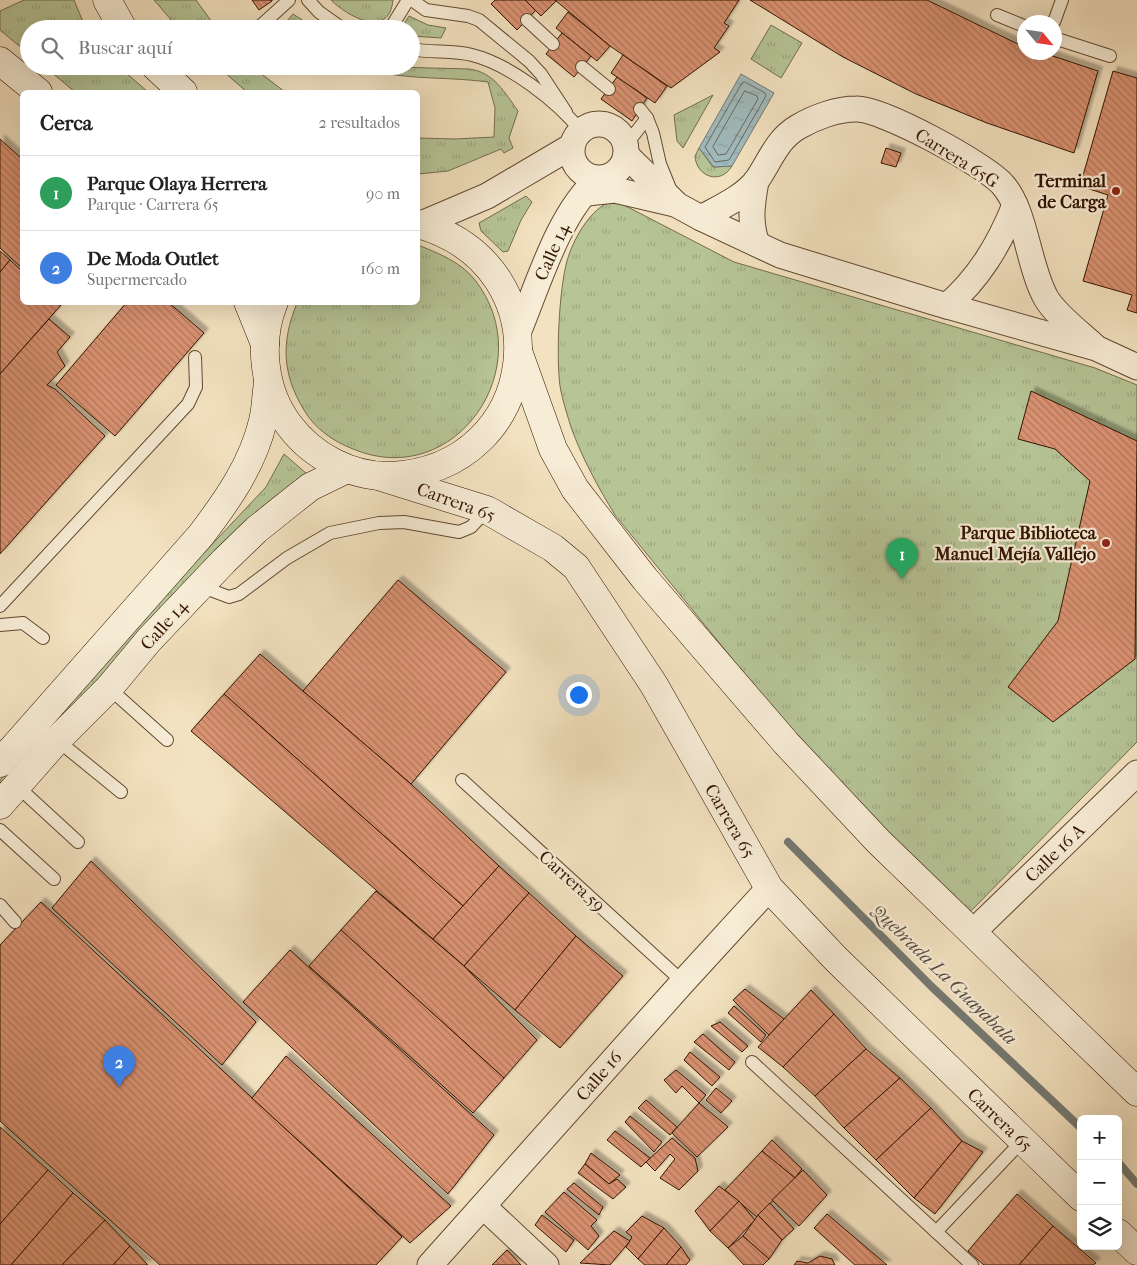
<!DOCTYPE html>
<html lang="es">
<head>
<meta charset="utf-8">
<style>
	body { margin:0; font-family:"IM FELL French Canon",serif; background:#f6f6f6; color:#222 }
	.controls { position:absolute; right:15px; bottom:15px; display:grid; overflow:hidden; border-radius:8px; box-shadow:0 5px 20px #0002 }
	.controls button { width:45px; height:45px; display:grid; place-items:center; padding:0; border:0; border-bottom:1px solid #e0e0e0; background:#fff; color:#222; font:25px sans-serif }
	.compass { position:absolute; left:1017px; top:15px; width:45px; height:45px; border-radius:50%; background:#fff; box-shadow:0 5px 20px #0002; rotate:119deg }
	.you { position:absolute; left:578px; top:694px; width:18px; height:18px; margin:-12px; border:4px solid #fff; border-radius:50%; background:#1a73e8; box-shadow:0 0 0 8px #1a73e833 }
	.badge { display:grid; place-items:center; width:32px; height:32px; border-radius:50%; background:#8f2418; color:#fff; font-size:16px; font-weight:700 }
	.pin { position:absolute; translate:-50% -41px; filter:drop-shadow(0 1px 2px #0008) }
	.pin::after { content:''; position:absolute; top:26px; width:18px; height:15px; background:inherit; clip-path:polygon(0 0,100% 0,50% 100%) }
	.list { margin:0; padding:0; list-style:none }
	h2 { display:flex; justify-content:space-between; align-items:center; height:65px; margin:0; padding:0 20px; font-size:21px }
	h2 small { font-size:16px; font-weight:400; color:#767676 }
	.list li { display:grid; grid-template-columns:32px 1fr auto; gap:15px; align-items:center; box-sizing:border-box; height:75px; padding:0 20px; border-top:1px solid #e0e0e0 }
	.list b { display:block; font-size:19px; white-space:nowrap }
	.list p { margin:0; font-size:16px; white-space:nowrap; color:#767676 }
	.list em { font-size:16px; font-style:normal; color:#767676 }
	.icon { flex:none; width:28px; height:28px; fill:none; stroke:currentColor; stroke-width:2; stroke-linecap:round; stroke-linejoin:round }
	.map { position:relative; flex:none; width:1137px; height:1265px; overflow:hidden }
	.search { position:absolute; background:#fff; box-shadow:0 5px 20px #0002; left:20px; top:20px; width:400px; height:55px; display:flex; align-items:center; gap:12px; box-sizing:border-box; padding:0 18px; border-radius:28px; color:#767676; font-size:19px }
	.panel { position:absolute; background:#fff; box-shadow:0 5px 20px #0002; left:20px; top:90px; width:400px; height:215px; border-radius:8px }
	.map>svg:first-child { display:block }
	.grass { fill:url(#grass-tufts); stroke:#746c4c }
	.water { fill:url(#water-ripples); stroke:#747872 }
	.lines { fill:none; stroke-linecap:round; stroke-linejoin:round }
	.shore { stroke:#6a685f; stroke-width:1 }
	.stream { stroke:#747872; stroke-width:8 }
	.building { fill:url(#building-back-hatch); stroke:#331401; filter:url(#shadow) }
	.lane-casing { stroke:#634831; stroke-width:14 }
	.street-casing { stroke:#634831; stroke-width:27 }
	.secondary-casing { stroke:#331401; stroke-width:29 }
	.lane { stroke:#f7ecd6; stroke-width:12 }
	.street { stroke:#f7ecd6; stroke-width:25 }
	.secondary { stroke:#f7ecd6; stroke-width:28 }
	.poi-dot { fill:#8f2418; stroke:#f7ecd6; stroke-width:2 }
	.labels { text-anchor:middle; stroke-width:4.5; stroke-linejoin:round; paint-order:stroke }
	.street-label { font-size:18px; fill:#331401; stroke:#f7ecd6 }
	.poi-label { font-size:18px; font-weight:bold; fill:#331401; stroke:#f7ecd6; text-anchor:end }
	.water-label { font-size:19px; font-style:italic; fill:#594e43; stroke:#f7ecd6 }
</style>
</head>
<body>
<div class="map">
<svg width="1137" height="1265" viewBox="0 0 1137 1265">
	<defs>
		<pattern id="grass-tufts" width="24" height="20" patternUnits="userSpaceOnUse" patternTransform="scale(1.25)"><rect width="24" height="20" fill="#b6c496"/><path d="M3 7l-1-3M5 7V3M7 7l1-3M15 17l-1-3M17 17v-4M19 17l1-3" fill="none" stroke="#9da880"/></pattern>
		<pattern id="water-ripples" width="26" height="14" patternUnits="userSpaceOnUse" patternTransform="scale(1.25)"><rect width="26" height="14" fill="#a0bbbd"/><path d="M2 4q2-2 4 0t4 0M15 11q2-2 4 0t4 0" fill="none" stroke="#8aa0a1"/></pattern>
		<pattern id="building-back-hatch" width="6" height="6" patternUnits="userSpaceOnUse" patternTransform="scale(1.25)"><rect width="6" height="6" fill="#db9373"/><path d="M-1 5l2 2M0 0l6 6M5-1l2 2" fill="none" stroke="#b2775c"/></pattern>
		<filter id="shadow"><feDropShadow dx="4.5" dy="-4.5" stdDeviation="1" flood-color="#0004"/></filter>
	</defs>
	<rect width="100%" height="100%" fill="#f3e2c0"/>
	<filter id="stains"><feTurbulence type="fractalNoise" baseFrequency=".004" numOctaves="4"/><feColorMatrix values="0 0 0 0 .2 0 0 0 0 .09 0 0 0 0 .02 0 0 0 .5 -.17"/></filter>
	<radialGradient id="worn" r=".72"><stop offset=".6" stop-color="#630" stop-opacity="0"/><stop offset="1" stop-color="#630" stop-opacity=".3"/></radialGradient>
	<g class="grass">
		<polygon points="24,0 74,0 86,29 29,29 29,54 0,30 0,11"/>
		<polygon points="154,0 196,0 217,29 179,29"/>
		<path d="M331,0h62c-4,40 -46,16 -62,0z"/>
		<polygon points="293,14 316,29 294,29 286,22"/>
		<polygon points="409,16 428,25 446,28 441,38 411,36 411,29 401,29"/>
		<polygon points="771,25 802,43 781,78 751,59"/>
		<polygon points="44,66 118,66 148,92 75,92"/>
		<polygon points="217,66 251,66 285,92 247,92"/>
		<path d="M356,66l113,3c25,3 36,24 49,42l-9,27 4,10 -9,5 -3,-4 -53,22 -30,3v-36l37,1 39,-2 1,-29 -7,-26c-44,-6 -89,-1 -132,-16z"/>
		<polygon points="713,95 683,148 677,141 674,115"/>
		<path d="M699,148l14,19 19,-1c-12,20 -36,10 -37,-10z"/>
		<polygon points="526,196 532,202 521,220 508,251 503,252 481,231 479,223"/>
		<path d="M607,203h13l114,59 361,106 42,17v357l-171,174 -170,-179 -181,-222c-17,-28 -33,-57 -44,-88 -4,-13 -9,-28 -11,-41 -4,-29 -1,-96 7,-125 6,-21 21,-48 40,-58z"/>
		<path d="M418,245c20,8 43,17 57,35 67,86 -20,212 -122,169 -20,-8 -38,-20 -49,-39 -22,-36 -23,-68 -7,-107l121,-1z"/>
		<path d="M284,454l23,20c-56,34 -99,88 -142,135 -55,61 -110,122 -165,183v-12l186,-208 80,-85z"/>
	</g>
	<polygon class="water" points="741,74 774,93 732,166 714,167 699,148"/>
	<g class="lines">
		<g class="shore">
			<polygon points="745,82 765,93 766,96 729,160 715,162 705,147 742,83"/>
			<polygon points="745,91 757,96 758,99 726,154 718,155 713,147"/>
		</g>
		<g class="stream">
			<polyline points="788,842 931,986 1081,1128"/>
			<polyline points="1118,1162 1137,1184"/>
		</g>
	</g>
	<g class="building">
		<polygon points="252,0 272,0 272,1 259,10"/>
		<polygon points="495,0 525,0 536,10 517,30 491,4"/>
		<polygon points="525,0 555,0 556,1 541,16"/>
		<polygon points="739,0 724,23 729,26 714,48 720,52 671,88 610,46 555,0"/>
		<polygon points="750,0 927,0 1024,47 1024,52 1041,52 1098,71 1074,153 987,123 916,94 843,57"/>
		<polygon points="568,12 610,46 597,61 556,28"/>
		<polygon points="562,33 591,56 574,77 546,54"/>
		<polygon points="623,55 667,86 655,103 611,73"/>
		<polygon points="1113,71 1137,78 1137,313 1127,310 1132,295 1083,281 1108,195 1080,186"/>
		<polygon points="617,77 647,98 632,121 601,99"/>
		<polygon points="0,139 22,159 22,268 0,248"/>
		<polygon points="886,148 901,153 896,167 881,163"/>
		<polygon points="0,251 10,260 0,272"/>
		<polygon points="10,260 22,271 22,302 58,302 61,305 0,374 0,272"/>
		<polygon points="127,302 168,302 204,333 115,436 56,385"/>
		<polygon points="49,319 70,337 57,352 65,366 47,385 55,389 105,436 0,554 0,374"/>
		<polygon points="1031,391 1137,441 1135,659 1053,722 1008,687 1058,621 1090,481 1055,449 1018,439"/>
		<polygon points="398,580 506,672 411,784 303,691"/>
		<polygon points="260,654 411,784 499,866 463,906 224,694"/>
		<polygon points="224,694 463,906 433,939 191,731"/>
		<polygon points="91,861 256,1022 222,1065 52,908"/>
		<polygon points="499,866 529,893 464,966 433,939"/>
		<polygon points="376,891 464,966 537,1040 504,1078 341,930"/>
		<polygon points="529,893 576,936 515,1010 464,966"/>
		<polygon points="41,902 402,1237 376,1265 160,1265 0,1121 0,945"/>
		<polygon points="341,930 504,1078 473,1113 309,966"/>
		<polygon points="576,936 623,976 560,1048 515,1010"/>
		<polygon points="290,950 494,1135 448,1194 243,1002"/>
		<polygon points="745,989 784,1019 769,1035 733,1000"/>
		<polygon points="811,990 834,1014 783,1067 758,1047"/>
		<polygon points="734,1006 766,1035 761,1042 728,1013"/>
		<polygon points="834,1014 866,1049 815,1096 783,1067"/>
		<polygon points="720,1022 748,1046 742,1052 711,1026"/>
		<polygon points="703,1034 735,1062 729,1070 694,1042"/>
		<polygon points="866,1049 900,1078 844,1128 815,1096"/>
		<polygon points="690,1052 720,1077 712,1086 684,1060"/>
		<polygon points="286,1056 451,1206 410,1243 252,1098"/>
		<polygon points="676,1070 706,1095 699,1103 682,1086 676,1093 664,1080"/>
		<polygon points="900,1078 931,1108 876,1160 844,1128"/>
		<polygon points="716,1088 732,1101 721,1113 706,1100"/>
		<polygon points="646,1100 677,1127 670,1135 638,1108"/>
		<polygon points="699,1103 728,1127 697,1157 672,1133"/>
		<polygon points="931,1108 962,1141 914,1198 876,1160"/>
		<polygon points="630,1116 662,1142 654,1152 625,1122"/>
		<polygon points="0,1127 48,1170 0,1224"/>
		<polygon points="615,1131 650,1158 641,1167 607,1140"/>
		<polygon points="672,1138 695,1158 698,1171 679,1190 660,1178 675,1159 670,1154 655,1171 646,1162"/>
		<polygon points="772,1140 802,1169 795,1178 762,1151"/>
		<polygon points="962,1141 983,1152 935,1214 914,1198"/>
		<polygon points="762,1151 795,1178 757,1217 725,1190"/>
		<polygon points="591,1153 620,1175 609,1184 585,1164"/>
		<polygon points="585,1164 609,1184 617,1179 626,1187 613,1199 578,1173"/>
		<polygon points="48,1170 73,1193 11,1265 0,1265 0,1224"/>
		<polygon points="803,1170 827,1195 799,1226 772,1200"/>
		<polygon points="574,1183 603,1207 599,1215 567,1189"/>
		<polygon points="719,1186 739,1201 710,1231 695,1211"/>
		<polygon points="564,1192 597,1220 591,1226 599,1236 588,1250 545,1212"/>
		<polygon points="73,1193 105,1220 62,1265 11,1265"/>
		<polygon points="1017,1194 1053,1226 1019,1265 984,1265 968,1251"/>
		<polygon points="739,1201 755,1220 728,1248 710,1231"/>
		<polygon points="770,1203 794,1229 782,1240 758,1215"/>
		<polygon points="827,1214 887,1265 855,1265 814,1228"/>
		<polygon points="542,1215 574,1240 566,1252 535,1225"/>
		<polygon points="758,1215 782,1240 769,1259 743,1236"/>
		<polygon points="642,1216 664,1228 638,1259 626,1247 632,1237 626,1232"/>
		<polygon points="105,1220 130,1246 113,1265 62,1265"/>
		<polygon points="1053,1226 1096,1263 1093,1265 1019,1265"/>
		<polygon points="664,1228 681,1247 666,1265 645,1265 638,1259"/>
		<polygon points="614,1231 630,1241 610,1265 580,1263"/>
		<polygon points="743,1236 769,1259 763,1265 744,1265 728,1248"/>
		<polygon points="130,1246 148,1265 113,1265"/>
		<polygon points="681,1247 690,1260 686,1265 666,1265"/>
		<polygon points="507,1250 521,1265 492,1265"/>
		<polygon points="820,1256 832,1259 835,1265 794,1265 797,1261 808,1263"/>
	</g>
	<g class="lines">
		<g class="lane-casing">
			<g id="lane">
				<polyline points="308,0 319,12 343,29"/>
				<polyline points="412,0 426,10 468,16 479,20 529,61 541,74 566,112"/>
				<polyline points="997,15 1024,26"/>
				<polyline points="527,20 553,44"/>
				<polyline points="1054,22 1062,0"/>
				<polyline points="257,29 289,0"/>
				<polyline points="390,29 408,0"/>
				<polyline points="1054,38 1110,56"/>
				<path d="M411,49c20,4 41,1 61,6 37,9 85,46 109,76"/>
				<polyline points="582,67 609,89"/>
				<polyline points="647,118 653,133 660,164 671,191"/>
				<polyline points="626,145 647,118 640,109"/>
				<polyline points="200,586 229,597 239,594 287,558 330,533 379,523 404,522 459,532 471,527 487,510"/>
				<polyline points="0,606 188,404 196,387 195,357"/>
				<polyline points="0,625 23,623 43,638"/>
				<polyline points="109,688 167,740"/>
				<polyline points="57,740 121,792"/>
				<polyline points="462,780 683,982"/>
				<polyline points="17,786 78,842"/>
				<polyline points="0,830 54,879"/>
				<polyline points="0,905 15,922"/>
				<polyline points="752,1062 972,1265"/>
				<polyline points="936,1232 1022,1141"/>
			</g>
		</g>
		<g class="street-casing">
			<g id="street">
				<circle cx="599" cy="151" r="27"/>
				<polyline points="626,155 677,205 701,218 780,255 940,304 1096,348 1137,367"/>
				<path d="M756,181c-4,23 -7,41 1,63"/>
				<polyline points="587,193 615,190 675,204"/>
				<path d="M701,218c18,-10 43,-21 56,-38 13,-19 20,-41 41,-53 17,-10 39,-18 58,-18 26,-1 130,56 147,76 23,26 25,81 43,113 9,16 34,35 48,48"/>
				<polyline points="419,225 487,196 572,146"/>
				<path d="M947,306c32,-28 52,-61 68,-101"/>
				<path d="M518,333c20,-48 41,-121 80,-154"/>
				<polyline points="972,933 1137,773"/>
				<polyline points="483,1206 546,1265"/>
				<polyline points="430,1265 683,982 769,888"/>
			</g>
		</g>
		<g class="secondary-casing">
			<g id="secondary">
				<polyline points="107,0 123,29"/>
				<polyline points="0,61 38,92"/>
				<polyline points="155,66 183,92"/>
				<polyline points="248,302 265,344"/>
				<path d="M274,302c-16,39 -11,89 15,123 23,31 62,52 101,51 153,-7 177,-210 28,-252"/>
				<polyline points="519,354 553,449 575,489 645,579 786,743 878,841 1137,1092"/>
				<polyline points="378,476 487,510 553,548 576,567 654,685 769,888 836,959 1081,1197"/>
				<path d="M0,763l201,-228c26,-34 52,-71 62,-114 3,-12 3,-26 5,-38"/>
				<polyline points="0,805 57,740 109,688 149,640 224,561 256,530 291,502 310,487 347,469"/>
				<polyline points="1118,1233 1137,1251"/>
			</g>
		</g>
		<use href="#lane" class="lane"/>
		<use href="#street" class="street"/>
		<use href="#secondary" class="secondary"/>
	</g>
	<g class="poi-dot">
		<circle cx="1116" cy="191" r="5"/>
		<circle cx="1106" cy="543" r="5"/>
	</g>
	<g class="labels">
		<g class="street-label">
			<text transform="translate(957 158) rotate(32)" y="6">Carrera 65G</text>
			<text transform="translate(552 252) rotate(-66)" y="6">Calle 14</text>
			<text transform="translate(456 502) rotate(20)" y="6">Carrera 65</text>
			<text transform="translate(164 625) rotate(-48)" y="6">Calle 14</text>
			<text transform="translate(730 821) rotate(60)" y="6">Carrera 65</text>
			<text transform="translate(1055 853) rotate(-44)" y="6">Calle 16 A</text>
			<text transform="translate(572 881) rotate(42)" y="6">Carrera 59</text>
			<text transform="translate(599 1076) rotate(-49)" y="6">Calle 16</text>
			<text transform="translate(1000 1120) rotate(44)" y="6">Carrera 65</text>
		</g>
		<g class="poi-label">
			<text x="1106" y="187">Terminal<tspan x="1106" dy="21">de Carga</tspan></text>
			<text x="1096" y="539">Parque Biblioteca<tspan x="1096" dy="21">Manuel Mejía Vallejo</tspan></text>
		</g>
		<g class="water-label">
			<text transform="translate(945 974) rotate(44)" y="7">Quebrada La Guayabala</text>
		</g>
	</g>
	<rect width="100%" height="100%" filter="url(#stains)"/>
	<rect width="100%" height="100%" fill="url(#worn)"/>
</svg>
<div class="controls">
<button>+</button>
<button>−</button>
<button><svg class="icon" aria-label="layers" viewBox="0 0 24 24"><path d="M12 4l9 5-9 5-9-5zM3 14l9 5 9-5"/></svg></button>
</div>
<svg class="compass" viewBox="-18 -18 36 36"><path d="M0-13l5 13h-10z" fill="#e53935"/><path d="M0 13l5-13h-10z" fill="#767676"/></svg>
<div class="you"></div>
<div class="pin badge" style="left:902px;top:579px;background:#2e9e5b">1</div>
<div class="pin badge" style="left:119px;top:1087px;background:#3f7fe0">2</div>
<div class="search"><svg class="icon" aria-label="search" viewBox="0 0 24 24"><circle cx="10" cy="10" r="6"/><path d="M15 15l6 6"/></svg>Buscar aquí</div>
<section class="panel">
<h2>Cerca<small>2 resultados</small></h2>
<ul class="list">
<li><span class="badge" style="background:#2e9e5b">1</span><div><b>Parque Olaya Herrera</b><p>Parque · Carrera 65</p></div><em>90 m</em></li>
<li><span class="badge" style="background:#3f7fe0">2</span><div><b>De Moda Outlet</b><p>Supermercado</p></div><em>160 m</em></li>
</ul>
</section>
</div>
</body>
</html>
